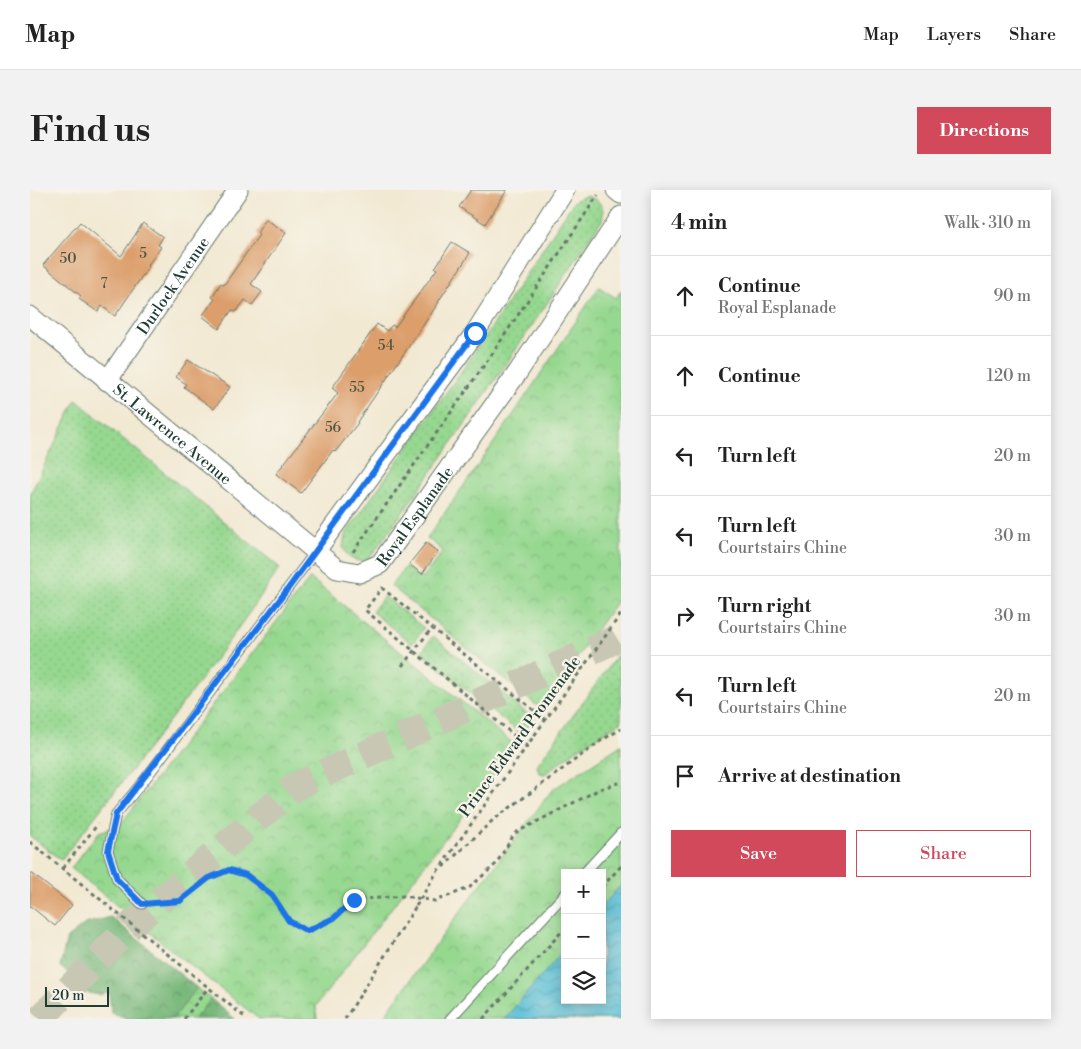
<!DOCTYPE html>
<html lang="en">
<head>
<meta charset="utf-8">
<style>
	body { margin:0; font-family:"Libre Bodoni",serif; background:#f2f2f2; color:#222 }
	.controls { position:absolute; right:15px; bottom:15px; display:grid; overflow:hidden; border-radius:0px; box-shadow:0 2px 12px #0003 }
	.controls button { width:45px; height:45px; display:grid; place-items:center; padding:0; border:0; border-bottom:1px solid #e0e0e0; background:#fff; color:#222; font:25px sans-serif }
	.scale { position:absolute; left:15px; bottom:12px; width:64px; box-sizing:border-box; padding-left:5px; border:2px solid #1f3d34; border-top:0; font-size:14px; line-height:18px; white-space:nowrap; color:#1f3d34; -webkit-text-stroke:4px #f7f3e8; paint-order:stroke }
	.stop { position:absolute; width:15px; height:15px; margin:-11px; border:4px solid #1a73e8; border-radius:50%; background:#fff }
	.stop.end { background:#1a73e8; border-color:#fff; box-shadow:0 1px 5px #0008 }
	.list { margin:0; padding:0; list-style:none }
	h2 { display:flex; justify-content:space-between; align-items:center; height:65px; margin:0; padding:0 20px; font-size:21px }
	h2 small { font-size:16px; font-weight:400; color:#767676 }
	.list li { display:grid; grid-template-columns:32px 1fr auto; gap:15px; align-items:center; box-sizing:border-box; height:80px; padding:0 20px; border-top:1px solid #e0e0e0 }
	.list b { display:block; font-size:19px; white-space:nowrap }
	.list p { margin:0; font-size:16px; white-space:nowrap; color:#767676 }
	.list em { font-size:16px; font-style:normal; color:#767676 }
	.actions { display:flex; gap:10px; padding:15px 20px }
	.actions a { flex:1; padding:11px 0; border:1px solid #d1495b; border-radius:0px; text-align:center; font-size:18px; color:#d1495b }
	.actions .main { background:#d1495b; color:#fff }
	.icon { flex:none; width:28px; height:28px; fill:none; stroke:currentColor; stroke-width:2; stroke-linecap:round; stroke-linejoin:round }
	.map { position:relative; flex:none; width:591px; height:829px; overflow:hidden; border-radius:0px }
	header { display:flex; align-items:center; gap:30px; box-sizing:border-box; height:70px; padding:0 25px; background:#fff; border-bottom:1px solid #e0e0e0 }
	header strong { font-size:24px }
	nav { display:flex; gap:28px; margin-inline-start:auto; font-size:18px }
	.intro { display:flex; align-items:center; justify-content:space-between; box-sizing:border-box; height:120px; padding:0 30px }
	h1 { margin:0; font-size:35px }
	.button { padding:12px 22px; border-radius:0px; background:#d1495b; color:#fff; font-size:18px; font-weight:700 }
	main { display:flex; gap:30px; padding:0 30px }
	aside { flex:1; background:#fff; border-radius:0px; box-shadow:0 2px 12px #0003 }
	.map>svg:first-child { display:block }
	.grass { fill:url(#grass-dots); stroke:#5a8a62 }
	.forest { fill:url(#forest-crowns); stroke:#4c7a57 }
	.park { fill:url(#park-crowns); stroke:#5a8a62; fill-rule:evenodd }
	.water { fill:url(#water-waves); stroke:#3b7e84 }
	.building { fill:#dc9e6b }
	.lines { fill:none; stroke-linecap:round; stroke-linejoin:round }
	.trunk-tunnel { stroke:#c8c7b3; stroke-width:28; stroke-dasharray:28 14; stroke-linecap:butt }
	.service-casing { stroke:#69796c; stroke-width:11 }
	.minor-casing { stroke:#69796c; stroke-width:21 }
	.path { stroke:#69796c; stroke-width:3; stroke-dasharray:4 4; stroke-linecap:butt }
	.service { stroke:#fff; stroke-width:9 }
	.minor { stroke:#fff; stroke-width:19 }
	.path-bridge { stroke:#69796c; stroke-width:3; stroke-dasharray:4 4; stroke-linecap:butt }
	.route { stroke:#1a73e8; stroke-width:6 }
	.labels { text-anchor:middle; stroke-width:4.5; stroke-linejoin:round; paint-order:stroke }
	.number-label { font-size:14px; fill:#4e5542 }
	.street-label { font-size:16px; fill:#1f3d34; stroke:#f7f3e8 }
</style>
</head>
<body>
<header>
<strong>Map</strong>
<nav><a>Map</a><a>Layers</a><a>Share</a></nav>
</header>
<div class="intro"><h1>Find us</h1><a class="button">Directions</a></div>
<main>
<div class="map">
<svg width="591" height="829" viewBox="0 0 591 829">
	<defs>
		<pattern id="grass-dots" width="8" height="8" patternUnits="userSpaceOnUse" patternTransform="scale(1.25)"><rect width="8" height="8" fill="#96d890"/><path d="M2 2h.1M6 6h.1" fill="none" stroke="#81ba7d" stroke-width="1.8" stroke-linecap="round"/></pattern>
		<pattern id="forest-crowns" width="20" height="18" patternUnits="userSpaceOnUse" patternTransform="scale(1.25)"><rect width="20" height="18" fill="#78b87a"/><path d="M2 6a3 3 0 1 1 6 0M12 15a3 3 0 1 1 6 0" fill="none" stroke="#629765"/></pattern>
		<pattern id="park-crowns" width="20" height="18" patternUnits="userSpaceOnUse" patternTransform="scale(1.25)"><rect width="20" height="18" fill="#96d890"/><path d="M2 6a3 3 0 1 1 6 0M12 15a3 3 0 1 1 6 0" fill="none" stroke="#81ba7d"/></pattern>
		<pattern id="water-waves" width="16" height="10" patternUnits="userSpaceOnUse" patternTransform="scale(1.25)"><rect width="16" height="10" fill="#57bed5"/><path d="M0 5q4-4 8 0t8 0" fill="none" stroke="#479cae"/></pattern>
	</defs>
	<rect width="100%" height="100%" fill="#f7f3e8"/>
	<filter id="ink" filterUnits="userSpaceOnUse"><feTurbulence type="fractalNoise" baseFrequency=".02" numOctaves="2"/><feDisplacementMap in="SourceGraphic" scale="10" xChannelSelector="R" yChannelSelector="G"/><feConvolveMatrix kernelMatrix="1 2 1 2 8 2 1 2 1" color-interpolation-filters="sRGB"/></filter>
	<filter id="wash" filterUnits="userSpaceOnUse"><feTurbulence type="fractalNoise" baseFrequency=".0096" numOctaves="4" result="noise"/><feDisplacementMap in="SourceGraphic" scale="20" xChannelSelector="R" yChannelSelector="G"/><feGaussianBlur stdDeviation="1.12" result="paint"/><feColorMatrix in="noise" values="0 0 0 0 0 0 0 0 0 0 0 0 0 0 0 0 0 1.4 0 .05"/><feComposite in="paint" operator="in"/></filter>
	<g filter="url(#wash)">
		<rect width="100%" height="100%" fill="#f2e9d3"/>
		<g class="grass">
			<path d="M555,6c14,2 21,11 17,24 -75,115 -152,228 -233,339 -12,5 -22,0 -26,-12l2,-12 137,-193 92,-141z"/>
			<path d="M46,210l204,168c-68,101 -144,196 -219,292l-31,-24v-341z"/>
			<polygon points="354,406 394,438 382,454 342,422"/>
			<polygon points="403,446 504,529 492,545 391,463"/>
			<polygon points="591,460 591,532 546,560 515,584 509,583 507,575"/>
		</g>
		<g class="forest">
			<polygon points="81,727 167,798 143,829 97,829 81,823 79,802 70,805 53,802 44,786 30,777 37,748 55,734"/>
			<polygon points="181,809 205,829 164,829"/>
		</g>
		<g class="park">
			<polygon points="569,97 586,108 591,100 591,405 511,519 361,396 375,377 392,389 413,361 397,348 477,234"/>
			<polygon points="280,388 486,556 286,816 287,829 229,829 151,768 41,678 69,642 90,635"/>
			<path d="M591,555v274h-239l69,-95 101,-134zM535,683h37v127h-37z"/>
			<polygon points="167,798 181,809 164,829 143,829"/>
		</g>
		<polygon class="water" points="591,695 591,829 474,829 535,759 535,810 572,810 572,716"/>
		<g id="blocks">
			<g class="building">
				<polygon points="441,0 477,0 455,34 429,17"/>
				<polygon points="236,29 256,43 221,94 232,102 222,115 215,110 206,122 202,120 189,139 172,126 185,109 182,107 191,93 194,95 229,45 227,43"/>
				<polygon points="50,32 91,66 113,33 133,47 128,55 131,57 118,75 119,76 85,126 72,116 68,122 49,109 51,106 13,75"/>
				<polygon points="422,52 440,63 408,112 409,112 327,232 328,233 305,262 303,260 271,303 246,284 308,203 302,198 347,134 357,141 362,135 365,137 407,79 405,78"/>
				<polygon points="158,170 200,197 184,219 154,197 156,194 146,187"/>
				<polygon points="396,353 408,362 392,384 379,374"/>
				<polygon points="0,682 42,715 25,736 0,716"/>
			</g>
		</g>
	</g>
	<g filter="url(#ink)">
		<use href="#blocks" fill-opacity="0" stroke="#69796c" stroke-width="1"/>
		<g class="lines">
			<polyline class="trunk-tunnel" points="10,829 100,736 266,596 578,453 591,445"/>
			<g class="service-casing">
				<g id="service">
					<polyline points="554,683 591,643"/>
					<polyline points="112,714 87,689 78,661 86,624 116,588 285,362"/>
					<polyline points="420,829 535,704"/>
				</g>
			</g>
			<g class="minor-casing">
				<g id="minor">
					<polyline points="586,0 591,4"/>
					<path id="s1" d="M0,126l307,253 22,4 21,-9 138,-192 103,-156"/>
					<path id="s2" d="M77,191l131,-191"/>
					<polyline points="285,362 445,143 535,0"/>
				</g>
			</g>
			<g class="path">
				<polyline points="323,362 464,161 568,5"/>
				<polyline points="372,476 402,438"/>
				<polyline points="498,557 335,420 352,398 516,530"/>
				<polyline points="0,652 217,829"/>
				<polyline points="413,677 462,631 572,550 591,539"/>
				<polyline points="33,678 68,634"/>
				<polyline points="407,682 591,424"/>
				<polyline points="572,697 591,676"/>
				<polyline points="126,713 150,711 179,688 199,680 216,685 242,705 259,731 277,741 304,728 324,710 374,706 405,711 439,698 466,674 485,643 570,599 591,592"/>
				<polyline points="154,829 178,798"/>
				<polyline points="315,829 386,716"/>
				<polyline points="453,829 535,738"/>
			</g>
			<use href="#service" class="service"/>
			<use href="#minor" class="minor"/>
			<polyline class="path-bridge" points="386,716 407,682"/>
		</g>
	</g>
	<g class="lines" filter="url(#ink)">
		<polyline class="route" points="324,710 304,728 277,741 259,731 242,705 216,685 199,680 179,688 150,711 112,714 87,689 78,661 86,624 257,400 445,143"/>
	</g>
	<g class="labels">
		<g class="number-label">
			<text x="113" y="68">5</text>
			<text x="38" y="73">50</text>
			<text x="74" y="98">7</text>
			<text x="356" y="160">54</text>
			<text x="327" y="202">55</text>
			<text x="303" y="242">56</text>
		</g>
		<g class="street-label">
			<text dy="6" stroke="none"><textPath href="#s2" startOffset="116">Durlock Avenue</textPath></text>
			<text dy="6" stroke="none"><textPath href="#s1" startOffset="185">St. Lawrence Avenue</textPath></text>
			<text dy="6" stroke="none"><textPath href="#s1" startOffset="502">Royal Esplanade</textPath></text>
			<text transform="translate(489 546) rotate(-54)" y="6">Prince Edward Promenade</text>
		</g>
	</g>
</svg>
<div class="controls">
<button>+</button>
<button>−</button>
<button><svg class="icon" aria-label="layers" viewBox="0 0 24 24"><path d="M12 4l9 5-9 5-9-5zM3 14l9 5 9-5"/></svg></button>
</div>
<div class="scale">20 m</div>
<div class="stop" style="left:445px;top:143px"></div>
<div class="stop end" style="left:324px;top:710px"></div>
</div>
<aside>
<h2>4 min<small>Walk · 310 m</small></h2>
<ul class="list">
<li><svg class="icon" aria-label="ahead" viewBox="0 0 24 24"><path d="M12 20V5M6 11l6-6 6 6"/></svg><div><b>Continue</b><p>Royal Esplanade</p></div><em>90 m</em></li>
<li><svg class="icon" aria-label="ahead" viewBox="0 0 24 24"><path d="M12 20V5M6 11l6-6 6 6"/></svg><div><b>Continue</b></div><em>120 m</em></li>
<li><svg class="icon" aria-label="left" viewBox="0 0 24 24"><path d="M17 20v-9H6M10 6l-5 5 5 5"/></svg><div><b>Turn left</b></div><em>20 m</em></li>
<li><svg class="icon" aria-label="left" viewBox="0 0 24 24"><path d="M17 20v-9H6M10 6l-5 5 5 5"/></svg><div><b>Turn left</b><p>Courtstairs Chine</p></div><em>30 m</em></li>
<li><svg class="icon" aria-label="right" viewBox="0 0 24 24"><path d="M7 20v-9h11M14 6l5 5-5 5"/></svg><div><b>Turn right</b><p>Courtstairs Chine</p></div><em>30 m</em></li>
<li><svg class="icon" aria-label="left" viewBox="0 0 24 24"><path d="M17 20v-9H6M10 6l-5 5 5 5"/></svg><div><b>Turn left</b><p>Courtstairs Chine</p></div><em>20 m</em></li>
<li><svg class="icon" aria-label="arrive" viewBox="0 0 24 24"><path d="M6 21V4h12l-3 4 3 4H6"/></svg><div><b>Arrive at destination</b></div></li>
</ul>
<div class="actions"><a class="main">Save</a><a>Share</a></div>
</aside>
</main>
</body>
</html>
